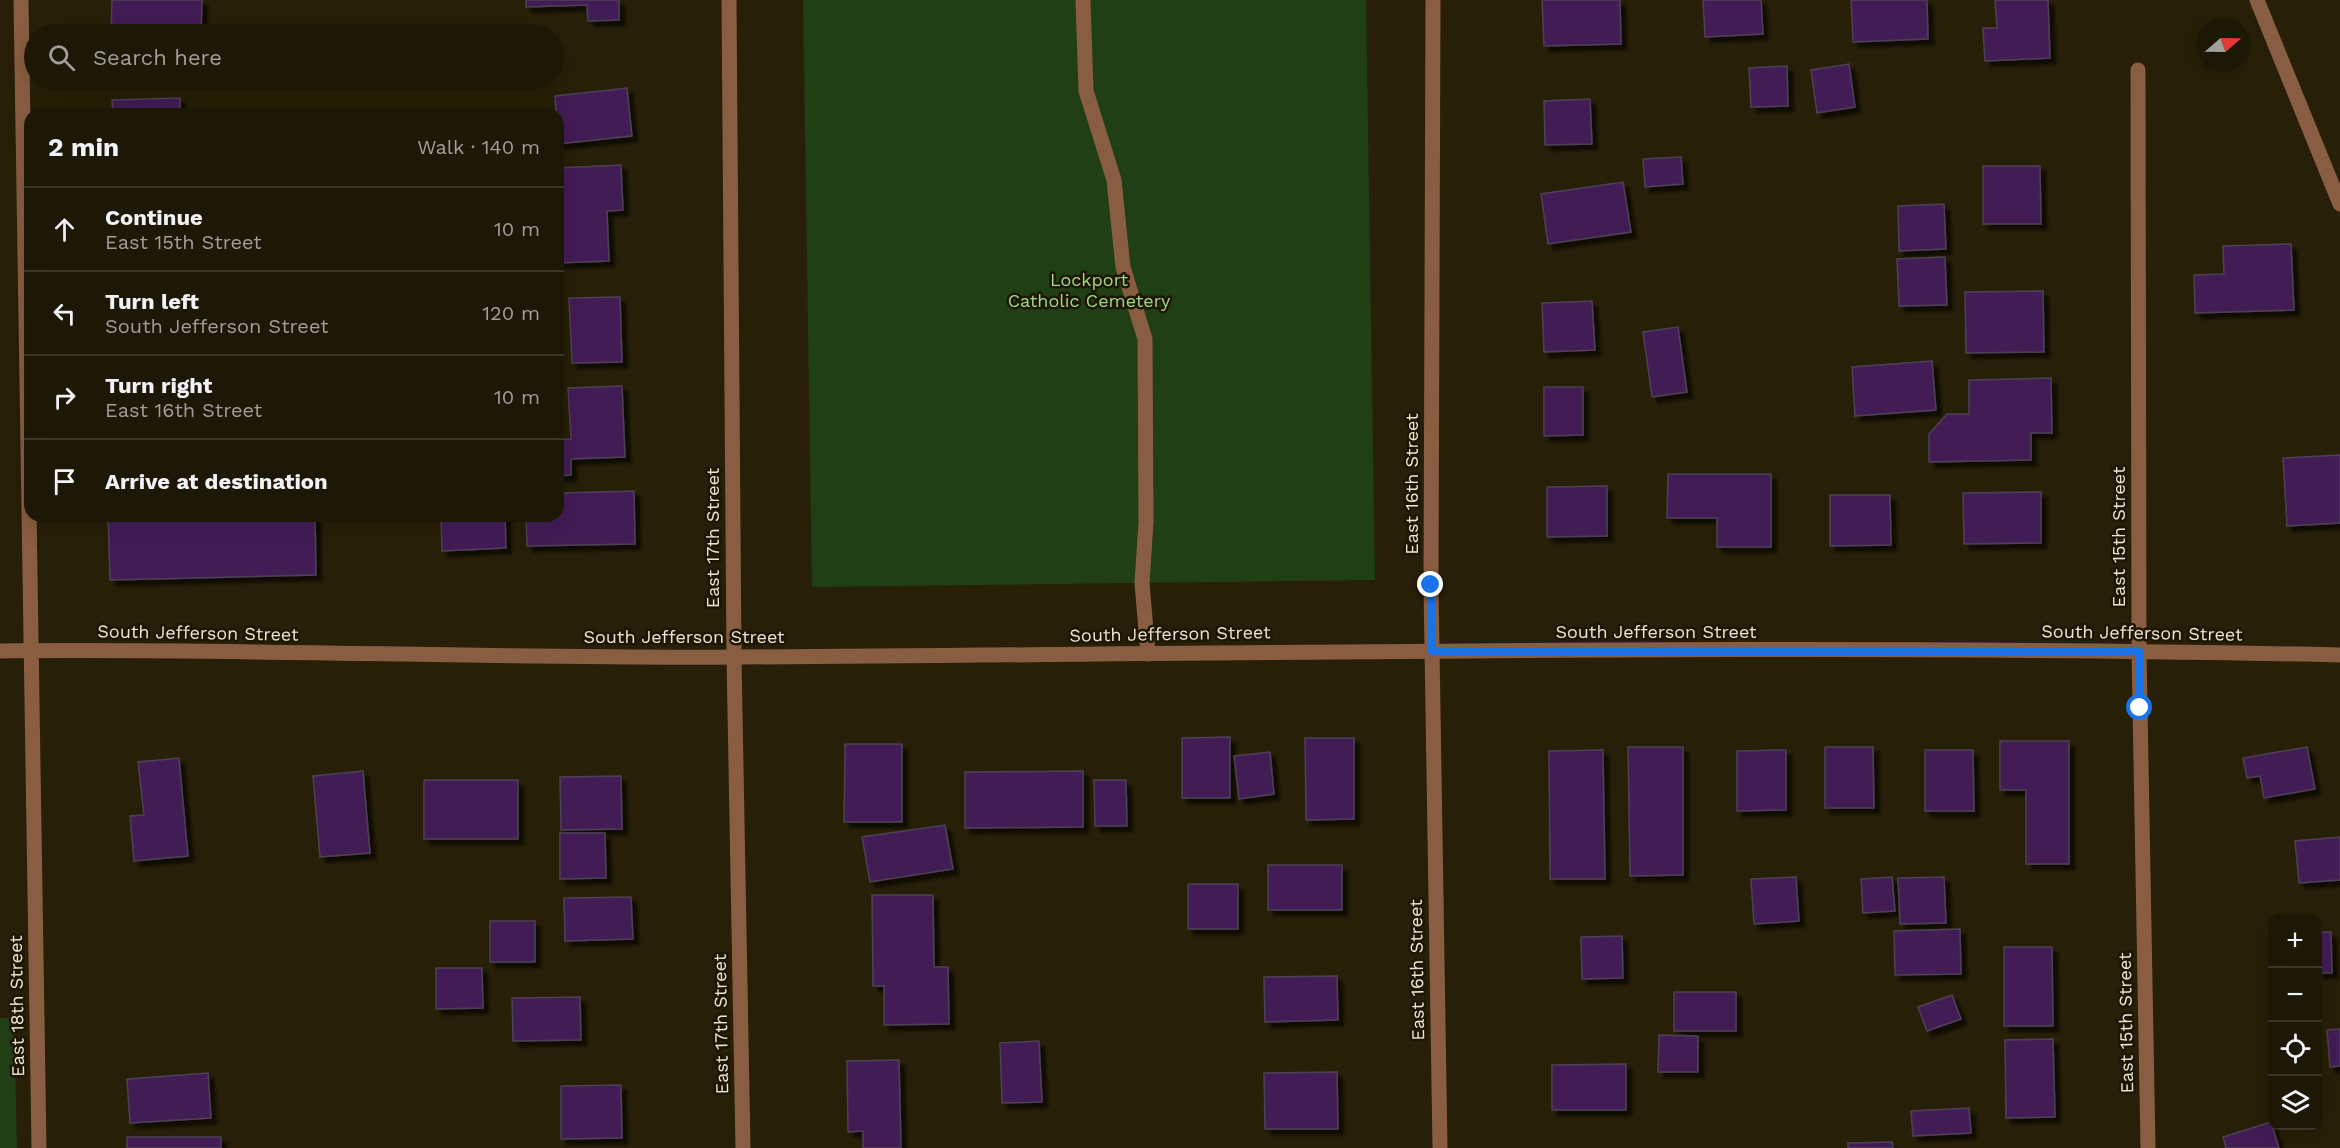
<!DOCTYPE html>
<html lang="en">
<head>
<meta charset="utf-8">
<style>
	body { margin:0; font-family:"Work Sans",sans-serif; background:#25200f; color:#f1f3f6 }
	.controls { position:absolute; right:18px; bottom:18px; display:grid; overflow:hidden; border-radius:12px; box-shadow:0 6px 24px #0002 }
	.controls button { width:54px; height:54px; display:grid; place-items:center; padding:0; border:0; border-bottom:2px solid #3b3627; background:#1d1705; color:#f1f3f6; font:30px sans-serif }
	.compass { position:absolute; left:2196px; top:18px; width:54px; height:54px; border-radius:50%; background:#1d1705; box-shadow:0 6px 24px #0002; rotate:70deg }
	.stop { position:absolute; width:18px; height:18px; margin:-14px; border:4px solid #1a73e8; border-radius:50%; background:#fff }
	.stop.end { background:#1a73e8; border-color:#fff; box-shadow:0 2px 6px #0008 }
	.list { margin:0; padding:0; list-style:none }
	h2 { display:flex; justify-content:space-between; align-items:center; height:78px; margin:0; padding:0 24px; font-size:26px }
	h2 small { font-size:20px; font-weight:400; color:#a09f9a }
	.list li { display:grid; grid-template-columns:39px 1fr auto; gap:18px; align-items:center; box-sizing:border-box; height:84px; padding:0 24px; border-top:2px solid #3b3627 }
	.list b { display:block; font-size:22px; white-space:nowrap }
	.list p { margin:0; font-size:20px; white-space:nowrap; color:#a09f9a }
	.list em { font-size:20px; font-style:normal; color:#a09f9a }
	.icon { flex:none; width:33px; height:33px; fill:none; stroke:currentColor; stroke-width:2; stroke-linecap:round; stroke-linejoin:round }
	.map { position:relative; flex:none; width:2340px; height:1148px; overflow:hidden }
	.search { position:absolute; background:#1d1705; box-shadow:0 6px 24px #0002; left:24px; top:24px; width:540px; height:66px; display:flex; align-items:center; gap:15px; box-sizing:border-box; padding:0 21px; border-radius:33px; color:#a09f9a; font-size:22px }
	.panel { position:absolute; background:#1d1705; box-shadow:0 6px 24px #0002; left:24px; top:108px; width:540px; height:414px; border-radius:18px }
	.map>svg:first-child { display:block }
	.green { fill:#213f14 }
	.building { fill:#421f54; stroke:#4e4056; stroke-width:1.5; filter:url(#shadow) }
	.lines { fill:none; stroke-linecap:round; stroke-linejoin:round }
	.minor { stroke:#895d41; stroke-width:15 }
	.route { stroke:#1a73e8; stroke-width:8 }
	.labels { text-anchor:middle; stroke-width:5; stroke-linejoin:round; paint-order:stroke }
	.park-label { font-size:18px; fill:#9edb87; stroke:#1e1601 }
	.street-label { font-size:18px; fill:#eae5d6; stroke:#1e1601 }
</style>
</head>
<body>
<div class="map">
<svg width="2340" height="1148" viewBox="0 0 2340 1148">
	<defs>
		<filter id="shadow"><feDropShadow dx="5.5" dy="5.5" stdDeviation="1.5" flood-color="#0009"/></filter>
	</defs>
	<rect width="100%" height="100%" fill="#271f07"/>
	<g class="green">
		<polygon points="803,0 1366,0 1375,580 812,587"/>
		<polygon points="0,1018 14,1018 17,1148 0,1148"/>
	</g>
	<g class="building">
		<polygon points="112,0 202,0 201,34 111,34"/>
		<polygon points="526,0 619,0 619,20 588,21 587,5 526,7"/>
		<polygon points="1542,0 1620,0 1621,44 1544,46"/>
		<polygon points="1703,0 1761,0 1763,34 1705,37"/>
		<polygon points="1851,0 1927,0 1928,39 1853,42"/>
		<polygon points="1995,0 2048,0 2050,58 1985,61 1983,28 1997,28"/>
		<polygon points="1849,64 1855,107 1817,113 1811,70"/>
		<polygon points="1787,66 1788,106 1751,107 1749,68"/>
		<polygon points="627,88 632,136 558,144 555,96"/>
		<polygon points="180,98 180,114 113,114 112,100"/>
		<polygon points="1590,99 1592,144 1545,145 1544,101"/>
		<polygon points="1681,157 1683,184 1645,187 1643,159"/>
		<polygon points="621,165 623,210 607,211 609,261 558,263 558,168"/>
		<polygon points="1983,166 2040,166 2041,224 1983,224"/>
		<polygon points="1623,182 1631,232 1548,244 1541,194"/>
		<polygon points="1944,204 1946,249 1899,251 1898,206"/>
		<polygon points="2291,244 2294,310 2195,313 2194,275 2224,274 2223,246"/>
		<polygon points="1945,257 1947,305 1899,306 1897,259"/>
		<polygon points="2043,291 2044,352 1966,353 1965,292"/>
		<polygon points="620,297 622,362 572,363 569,298"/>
		<polygon points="1592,301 1595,350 1544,352 1542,303"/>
		<polygon points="1678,327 1687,392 1652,397 1643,332"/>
		<polygon points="1932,361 1936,410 1855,416 1852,367"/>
		<polygon points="2051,378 2052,433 2031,433 2031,460 1929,462 1929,434 1947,414 1969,414 1969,380"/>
		<polygon points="622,386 625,457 571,459 571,475 558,476 558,440 571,439 568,388"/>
		<polygon points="1544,387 1583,387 1583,435 1544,436"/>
		<polygon points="2340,455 2340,523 2287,526 2283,458"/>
		<polygon points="1668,474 1771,474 1771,547 1717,547 1717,518 1667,518"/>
		<polygon points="1607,486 1607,536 1547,537 1547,487"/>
		<polygon points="634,491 635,544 527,546 526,516 558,516 558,493"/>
		<polygon points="2041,492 2041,543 1964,544 1963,493"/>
		<polygon points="1830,495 1890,495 1891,545 1830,546"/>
		<polygon points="108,516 315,516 316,575 110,580"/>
		<polygon points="441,516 505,516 506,548 442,551"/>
		<polygon points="1230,737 1230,798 1182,798 1182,738"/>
		<polygon points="1305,738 1354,738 1354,819 1306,820"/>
		<polygon points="2000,741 2069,741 2069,864 2026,864 2026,790 2000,790"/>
		<polygon points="845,744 902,744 902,822 844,822"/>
		<polygon points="1628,747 1683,747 1683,875 1630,876"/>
		<polygon points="1825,747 1873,747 1874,808 1825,808"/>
		<polygon points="2307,747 2315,789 2264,798 2260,776 2247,778 2243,758"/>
		<polygon points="1603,750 1605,879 1550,879 1549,751"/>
		<polygon points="1786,750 1786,810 1737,811 1737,751"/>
		<polygon points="1925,750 1973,750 1974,811 1925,811"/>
		<polygon points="1270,752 1274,794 1239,799 1234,756"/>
		<polygon points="179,758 188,856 134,861 130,816 144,815 138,762"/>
		<polygon points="363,771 370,853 320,857 313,776"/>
		<polygon points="1083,771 1083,827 965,828 965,772"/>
		<polygon points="621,776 622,829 561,830 560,777"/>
		<rect x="424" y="780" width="94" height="59"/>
		<polygon points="1094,780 1126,780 1127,826 1095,826"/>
		<polygon points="945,825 953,869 870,882 862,837"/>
		<polygon points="560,833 605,833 606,878 560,879"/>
		<polygon points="2340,837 2340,880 2299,883 2295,841"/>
		<rect x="1268" y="865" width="74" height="45"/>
		<polygon points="1796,877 1799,921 1754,924 1751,879"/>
		<polygon points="1892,877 1895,911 1863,913 1861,879"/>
		<polygon points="1944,877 1946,923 1900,924 1898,878"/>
		<rect x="1188" y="884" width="50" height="45"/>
		<polygon points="872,895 933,895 934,967 948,967 949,1024 884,1025 884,986 873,986"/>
		<polygon points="631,897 633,939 565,941 564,898"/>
		<rect x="490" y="921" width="45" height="41"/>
		<polygon points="1960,929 1961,974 1895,975 1894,931"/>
		<polygon points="2318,932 2331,932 2332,973 2318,973"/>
		<polygon points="1622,936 1623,978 1582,979 1581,937"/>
		<polygon points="2004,947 2052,947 2053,1026 2004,1026"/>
		<polygon points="436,968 482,968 483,1008 436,1009"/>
		<polygon points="1337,976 1338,1020 1265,1022 1264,977"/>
		<rect x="1674" y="992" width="62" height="39"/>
		<polygon points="1952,995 1961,1019 1927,1031 1918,1007"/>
		<polygon points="580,997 581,1040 513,1041 512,998"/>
		<polygon points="2340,1029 2340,1066 2330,1067 2327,1030"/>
		<polygon points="1659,1035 1698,1036 1698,1072 1658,1072"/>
		<polygon points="2053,1039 2055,1117 2006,1118 2005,1040"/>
		<polygon points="1039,1041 1042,1102 1002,1103 1000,1043"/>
		<polygon points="899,1060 901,1148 863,1148 863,1131 848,1132 847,1061"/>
		<polygon points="1626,1064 1626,1110 1552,1110 1552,1065"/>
		<polygon points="1337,1072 1338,1129 1265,1129 1264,1073"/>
		<polygon points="208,1073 211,1118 130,1123 127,1079"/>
		<polygon points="621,1085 622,1138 561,1139 561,1086"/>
		<polygon points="1969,1108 1971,1133 1913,1136 1911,1111"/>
		<polygon points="2271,1122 2279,1148 2226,1148 2223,1137"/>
		<rect x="127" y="1137" width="94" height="11"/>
		<polygon points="1892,1142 1893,1148 1848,1148 1848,1143"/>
	</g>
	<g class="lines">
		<g class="minor">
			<polyline points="21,0 39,1148"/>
			<polyline points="729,0 734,657 743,1148"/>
			<polyline points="1083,0 1086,91 1114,180 1123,267 1145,339 1146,522 1142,583 1148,654"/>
			<polyline points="1433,0 1431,585 1440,1148"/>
			<polyline points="2257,0 2340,204"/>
			<polyline points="2138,70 2139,651 2148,1148"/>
			<path d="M0,651c247,-3 494,8 741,6 533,-3 1066,-14 1599,-2"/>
		</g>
	</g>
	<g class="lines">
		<polyline class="route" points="1431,585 1432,651 2139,651 2140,708"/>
	</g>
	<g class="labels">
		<g class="park-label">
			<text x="1089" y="286">Lockport<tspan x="1089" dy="21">Catholic Cemetery</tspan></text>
		</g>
		<g class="street-label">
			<text transform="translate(1412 484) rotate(-90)" y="6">East 16th Street</text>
			<text transform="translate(2119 537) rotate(-90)" y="6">East 15th Street</text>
			<text transform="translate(713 538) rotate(-90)" y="6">East 17th Street</text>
			<text x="1656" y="638">South Jefferson Street</text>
			<text transform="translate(198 633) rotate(1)" y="6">South Jefferson Street</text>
			<text transform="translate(2142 633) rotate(1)" y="6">South Jefferson Street</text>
			<text transform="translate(1170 634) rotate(-1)" y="6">South Jefferson Street</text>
			<text x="684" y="643">South Jefferson Street</text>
			<text transform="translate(1417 970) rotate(-91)" y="6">East 16th Street</text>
			<text transform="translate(17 1006) rotate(-91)" y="6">East 18th Street</text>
			<text transform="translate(2126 1023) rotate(-91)" y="6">East 15th Street</text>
			<text transform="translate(721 1024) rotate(-91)" y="6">East 17th Street</text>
		</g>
	</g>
</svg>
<div class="controls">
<button>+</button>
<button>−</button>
<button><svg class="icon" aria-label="locate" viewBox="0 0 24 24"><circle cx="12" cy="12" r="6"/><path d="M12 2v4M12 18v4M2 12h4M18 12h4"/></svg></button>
<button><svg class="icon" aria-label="layers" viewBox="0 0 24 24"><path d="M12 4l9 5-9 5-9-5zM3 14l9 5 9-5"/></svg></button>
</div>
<svg class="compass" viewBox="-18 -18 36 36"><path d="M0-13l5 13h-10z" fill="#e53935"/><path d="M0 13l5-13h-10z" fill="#a09f9a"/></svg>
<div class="stop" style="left:2140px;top:708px"></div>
<div class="stop end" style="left:1431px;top:585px"></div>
<div class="search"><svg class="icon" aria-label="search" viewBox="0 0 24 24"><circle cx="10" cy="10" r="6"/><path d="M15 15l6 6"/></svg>Search here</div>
<section class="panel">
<h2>2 min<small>Walk · 140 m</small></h2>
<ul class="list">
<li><svg class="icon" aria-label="ahead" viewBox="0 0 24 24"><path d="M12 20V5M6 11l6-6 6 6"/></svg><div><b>Continue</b><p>East 15th Street</p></div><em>10 m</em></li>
<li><svg class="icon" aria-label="left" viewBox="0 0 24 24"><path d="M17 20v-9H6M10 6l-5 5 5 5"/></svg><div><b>Turn left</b><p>South Jefferson Street</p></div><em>120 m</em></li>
<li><svg class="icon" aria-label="right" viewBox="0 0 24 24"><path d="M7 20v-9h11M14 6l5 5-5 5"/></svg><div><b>Turn right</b><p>East 16th Street</p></div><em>10 m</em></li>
<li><svg class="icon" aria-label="arrive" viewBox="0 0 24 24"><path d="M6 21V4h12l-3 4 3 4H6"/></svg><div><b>Arrive at destination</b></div></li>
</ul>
</section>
</div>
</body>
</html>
